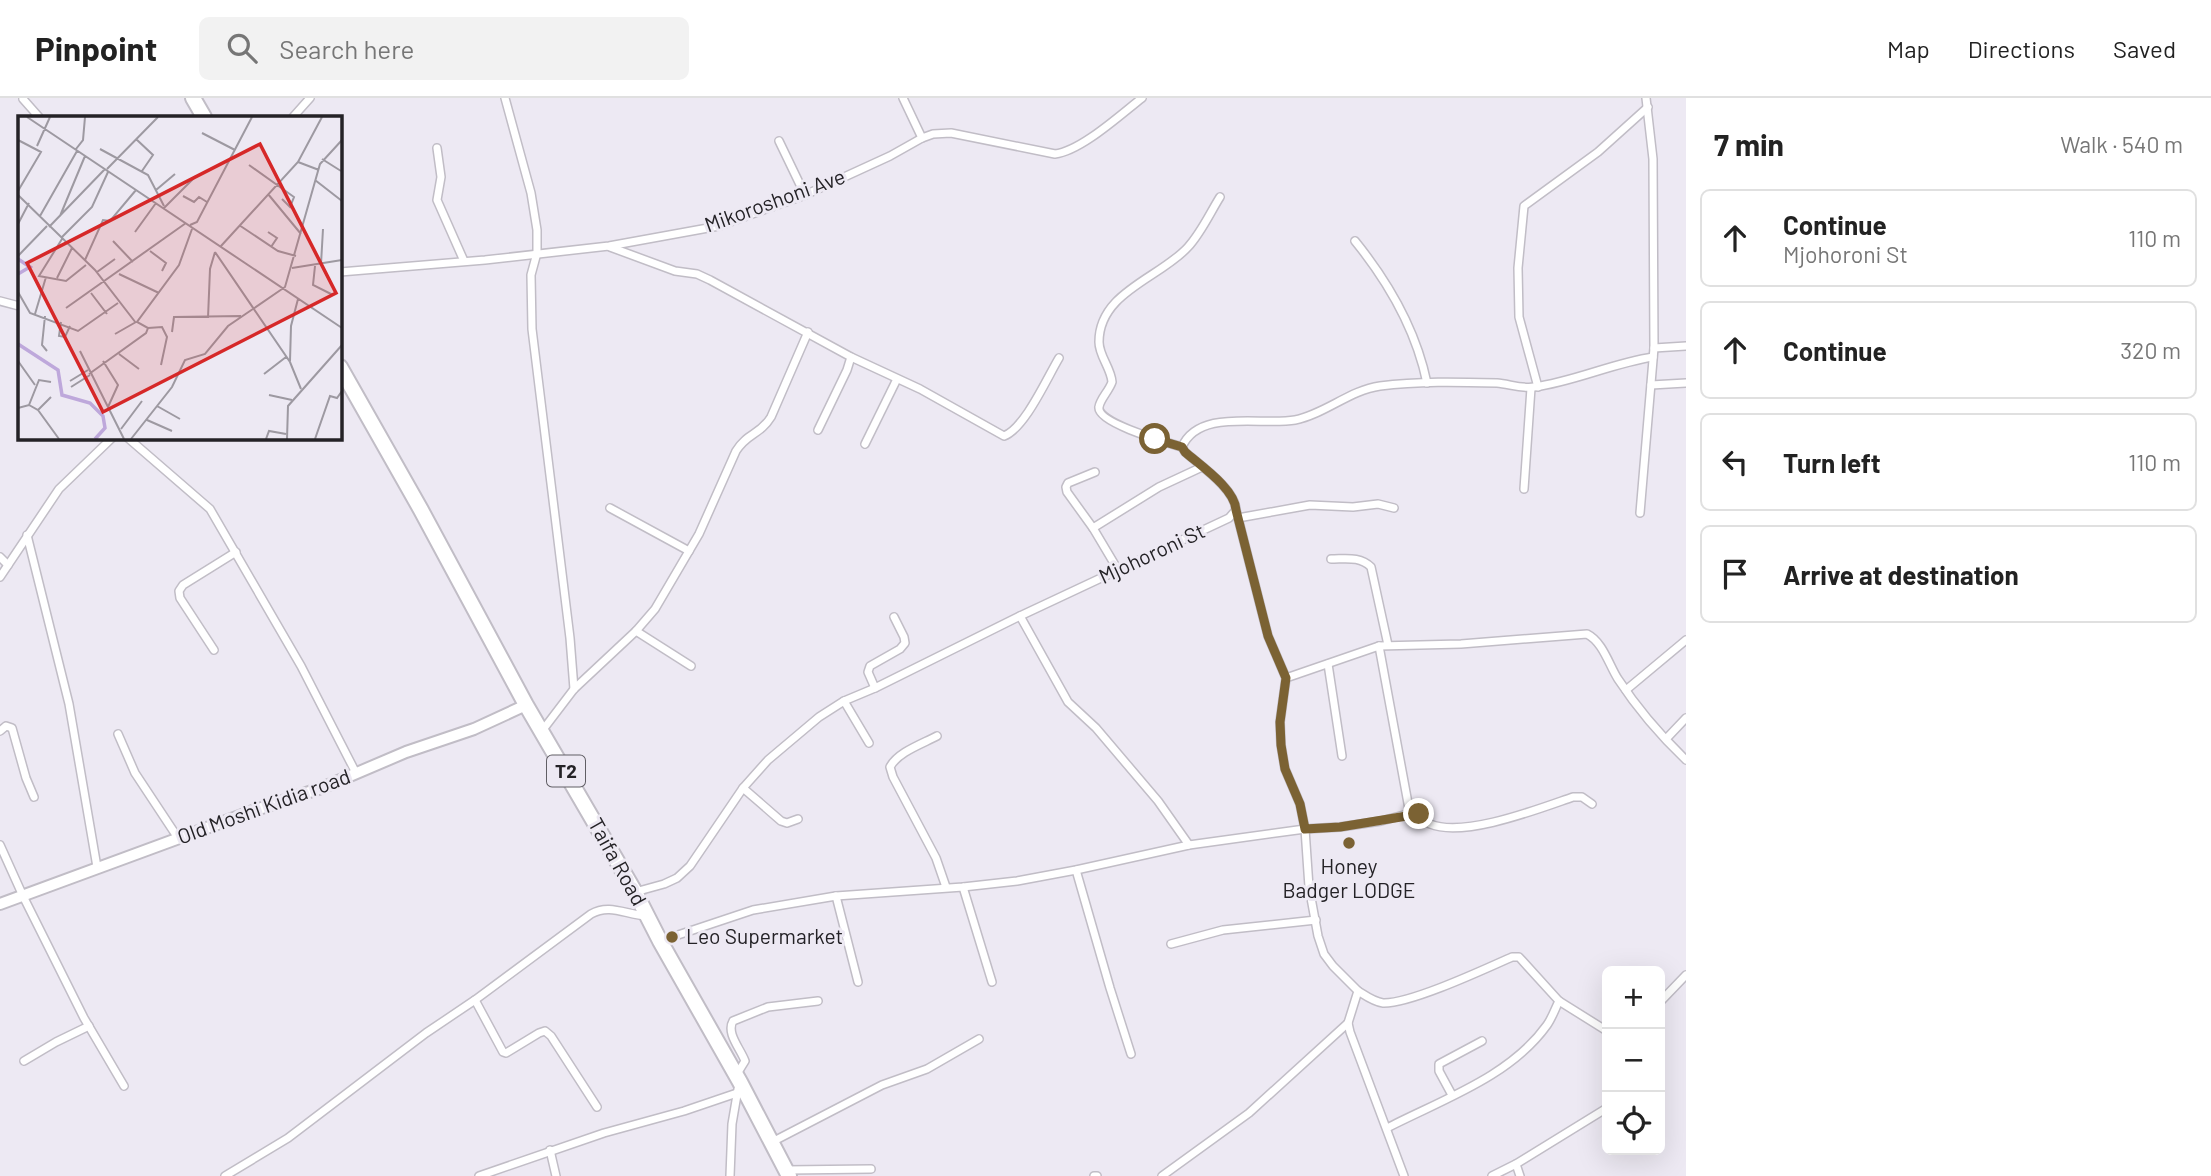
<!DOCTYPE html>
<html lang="en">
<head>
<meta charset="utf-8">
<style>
	body { margin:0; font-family:Barlow,sans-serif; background:#f2f2f2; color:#222 }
	.controls { position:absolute; right:21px; bottom:21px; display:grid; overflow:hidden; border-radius:10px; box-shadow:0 7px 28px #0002 }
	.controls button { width:63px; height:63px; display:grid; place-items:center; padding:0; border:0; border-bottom:2px solid #e0e0e0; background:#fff; color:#222; font:35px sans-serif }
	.stop { position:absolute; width:21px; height:21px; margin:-16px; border:5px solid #7b6233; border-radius:50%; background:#fff }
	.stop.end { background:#7b6233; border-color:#fff; box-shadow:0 2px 7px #0008 }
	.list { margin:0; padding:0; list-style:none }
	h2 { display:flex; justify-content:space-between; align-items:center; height:91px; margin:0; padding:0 28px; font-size:30px }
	h2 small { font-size:23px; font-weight:400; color:#767676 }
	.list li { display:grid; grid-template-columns:46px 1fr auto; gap:21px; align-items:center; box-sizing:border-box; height:98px; margin:0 14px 14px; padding:0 14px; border:2px solid #e0e0e0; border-radius:10px }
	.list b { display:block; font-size:26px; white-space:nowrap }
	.list p { margin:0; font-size:23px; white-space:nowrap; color:#767676 }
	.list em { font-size:23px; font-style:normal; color:#767676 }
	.icon { flex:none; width:38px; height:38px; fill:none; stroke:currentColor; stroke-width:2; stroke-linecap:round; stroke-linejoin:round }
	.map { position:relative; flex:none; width:1686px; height:1078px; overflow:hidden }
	header { display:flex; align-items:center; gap:42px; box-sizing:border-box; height:98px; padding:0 35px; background:#fff; border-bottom:2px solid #e0e0e0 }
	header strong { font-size:33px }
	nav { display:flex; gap:38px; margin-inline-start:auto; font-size:24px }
	.search { width:490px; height:63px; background:#f2f2f2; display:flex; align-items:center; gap:18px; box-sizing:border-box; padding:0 24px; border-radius:10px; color:#767676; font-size:26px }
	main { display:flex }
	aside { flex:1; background:#fff }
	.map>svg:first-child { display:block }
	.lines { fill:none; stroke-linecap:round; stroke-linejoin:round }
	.street-casing { stroke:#c1bdc6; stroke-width:10 }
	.secondary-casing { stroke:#c1bdc6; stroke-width:14 }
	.highway-casing { stroke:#c1bdc6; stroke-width:18 }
	.street { stroke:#fff; stroke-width:7 }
	.secondary { stroke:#fff; stroke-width:10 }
	.highway { stroke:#fff; stroke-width:14 }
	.route { stroke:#7b6233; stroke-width:9 }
	.poi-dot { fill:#7b6233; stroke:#ede9f3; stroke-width:2.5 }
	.labels { text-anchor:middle; stroke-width:6; stroke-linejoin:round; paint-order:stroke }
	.shield { fill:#ede9f3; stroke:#605e64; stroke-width:2 }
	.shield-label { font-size:19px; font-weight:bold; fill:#242226 }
	.street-label { font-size:21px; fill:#242226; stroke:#ede9f3 }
	.poi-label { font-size:21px; fill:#242226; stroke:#ede9f3 }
	.inset-river { fill:none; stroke:#bea8db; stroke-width:3.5 }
	.inset-road { fill:none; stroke:#9d99a1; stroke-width:2 }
	.view { fill:#d62828; fill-opacity:0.15; stroke:#d62828; stroke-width:3.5 }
	.inset-edge { fill:none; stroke:#242226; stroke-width:3.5 }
</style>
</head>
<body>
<header>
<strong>Pinpoint</strong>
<div class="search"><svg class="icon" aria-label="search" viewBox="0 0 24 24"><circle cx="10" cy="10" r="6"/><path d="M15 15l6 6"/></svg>Search here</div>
<nav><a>Map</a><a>Directions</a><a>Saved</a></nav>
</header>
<main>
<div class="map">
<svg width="1686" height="1078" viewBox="0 0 1686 1078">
	<rect width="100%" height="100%" fill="#ede9f3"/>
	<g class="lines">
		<g class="street-casing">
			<g id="street">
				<polyline points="505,0 531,95 537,132 537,155 531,177 532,231 570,540 574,591"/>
				<polyline points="903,0 922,40"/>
				<polyline points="23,1 39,19"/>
				<polyline points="293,19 310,0"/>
				<polyline points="779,43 805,97"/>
				<polyline points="437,50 441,79 437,102 464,163"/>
				<path d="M1355,143c34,42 61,89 72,142"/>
				<path d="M610,149l65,24 22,3 13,6 141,77 69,32 84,47c21,-8 43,-58 55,-78"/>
				<path d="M340,174l145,-12 124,-14 110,-20 86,-31 85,-39 32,-18 11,-4 18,-1 104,21c26,-3 65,-39 87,-56"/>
				<polyline points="0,203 19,208"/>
				<polyline points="1654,250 1686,248"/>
				<polyline points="1651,287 1686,285"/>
				<polyline points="1538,289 1519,219 1518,170 1524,108 1598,54 1648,9"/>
				<polyline points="818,332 847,272 851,259"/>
				<polyline points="128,340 210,411 301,568 356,675"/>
				<polyline points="865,346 897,281"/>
				<path d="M1182,349c-13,-4 -86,-24 -83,-40 1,-8 10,-16 13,-25 -1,-14 -13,-26 -13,-40 0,-50 61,-64 89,-95 13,-14 22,-34 32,-50"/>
				<polyline points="1095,374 1068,385 1066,389 1067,394 1093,430 1118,472"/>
				<polyline points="1524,391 1531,290"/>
				<polyline points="610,410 689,453"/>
				<polyline points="1236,412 1268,538 1286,580 1280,624 1281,647 1285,671 1300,706 1305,731 1309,789 1318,838 1324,856 1333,868 1358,893 1348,925 1350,934 1404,1078"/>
				<polyline points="1640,415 1654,250 1653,61 1646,0"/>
				<polyline points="1238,420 1310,407 1353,409 1378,406 1394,410"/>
				<polyline points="1093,430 1159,389 1202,369"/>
				<polyline points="27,437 69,606 97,769"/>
				<polyline points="0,459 8,467"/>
				<path d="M1331,461c15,0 29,-3 40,8l17,78"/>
				<polyline points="0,479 59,391 112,340"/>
				<polyline points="1020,518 1068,604 1096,630 1158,703 1189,747"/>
				<polyline points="636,533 691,568"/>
				<polyline points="1379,548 1410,716"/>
				<polyline points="214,552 180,500 179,493 183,487 236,454"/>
				<polyline points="1328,566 1342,658"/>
				<path d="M1286,580l93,-32 82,-2 126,-10c16,8 22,31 31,45 19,29 43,57 68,81"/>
				<polyline points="875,590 868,574 870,568 900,551 905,545 904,539 894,519"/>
				<polyline points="1626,592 1686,542"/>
				<polyline points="844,603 869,645"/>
				<polyline points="0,633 6,628 12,630 26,680 34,699"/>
				<path d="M542,633l32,-42 62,-58 19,-22 44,-75 37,-83c11,-18 24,-16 35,-34l37,-85"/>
				<polyline points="118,636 135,675 178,740"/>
				<path d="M937,638c-15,8 -39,16 -47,31l3,10 43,81 10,29"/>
				<polyline points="1666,641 1686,620"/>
				<polyline points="743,690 781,723 787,725 798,721"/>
				<polyline points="0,747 23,798 84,920 124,988"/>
				<polyline points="1076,772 1110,890 1131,956"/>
				<polyline points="963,789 992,884"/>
				<path d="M635,794l29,-8 13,-6 13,-12 53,-78 25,-28 51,-43 25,-16 31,-13 145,-72 209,-98 7,-8c-1,-21 -35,-44 -51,-58l-3,-5c17,-39 80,-21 113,-27 30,-6 55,-30 85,-34 38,-5 78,-4 117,-3 12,1 25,6 37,4 39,-5 79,-24 119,-30"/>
				<polyline points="836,798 858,884"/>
				<path d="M660,843l93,-31 83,-14 127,-9 54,-6 59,-11 113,-25 116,-16 35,-2 41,-6 23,-6h19l7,9c34,14 108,-15 143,-27h9l10,7"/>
				<polyline points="1171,846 1223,832 1316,822"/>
				<path d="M1358,893c8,5 16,11 25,12 27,1 102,-34 129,-46h7l40,44 48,30"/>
				<polyline points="475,902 503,954 506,955 539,935 545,933 551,938 597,1009"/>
				<polyline points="1660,904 1686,877"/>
				<polyline points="24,963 56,944 89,928"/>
				<path d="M737,976l8,-13c-5,-13 -19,-28 -12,-40l35,-14 50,-6"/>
				<polyline points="1452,997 1439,973 1439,966 1482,943"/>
				<path d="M1387,1030c54,-28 123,-51 160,-103 5,-7 8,-16 12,-24"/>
				<polyline points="772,1044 882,987 927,971 979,941"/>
				<polyline points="550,1052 556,1078"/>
				<polyline points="1516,1066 1520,1078"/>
				<polyline points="787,1072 871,1071"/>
				<path d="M225,1078l63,-38 138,-105 49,-33 116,-86c19,-11 35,1 56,2"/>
				<polyline points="479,1078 604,1035 684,1013 737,995"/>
				<polyline points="730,1078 732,1026 738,991"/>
				<polyline points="1094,1078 1097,1078"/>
				<polyline points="1162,1078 1249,1015 1348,925"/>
				<polyline points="1492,1078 1516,1066 1607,1010"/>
			</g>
		</g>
		<g class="secondary-casing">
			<polyline id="secondary" points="0,806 250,714 324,689 406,654 474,631 526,607"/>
		</g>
		<g class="highway-casing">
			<g id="highway">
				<polyline points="193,0 204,19"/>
				<polyline points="340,269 421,412 526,607 635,794 660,843 740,984 789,1078"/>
			</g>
		</g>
		<use href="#street" class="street"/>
		<use href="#secondary" class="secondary"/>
		<use href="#highway" class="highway"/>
	</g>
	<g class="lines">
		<path class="route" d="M1155,341l27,8 3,5c16,14 50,37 51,58l32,126 18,42 -6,44 1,23 4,24 15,35 5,25 35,-2 79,-13"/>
	</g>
	<g class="poi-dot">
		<circle cx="1349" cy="745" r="7"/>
		<circle cx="672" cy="839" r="7"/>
	</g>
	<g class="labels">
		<rect class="shield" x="547" y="657.5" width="38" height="31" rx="5"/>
		<g class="shield-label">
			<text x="566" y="680">T2</text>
		</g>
		<g class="street-label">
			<text transform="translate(775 103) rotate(-20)" y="7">Mikoroshoni Ave</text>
			<text transform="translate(1152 456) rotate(-25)" y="7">Mjohoroni St</text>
			<text transform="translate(264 709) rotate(-20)" y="7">Old Moshi Kidia road</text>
			<text transform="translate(617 764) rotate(61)" y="7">Taifa Road</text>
		</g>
		<g class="poi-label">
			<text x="1349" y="776">Honey<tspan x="1349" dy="24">Badger LODGE</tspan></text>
			<text x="686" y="846" text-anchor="start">Leo Supermarket</text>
		</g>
	</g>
	<g transform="translate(18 18)">
		<rect width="324" height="324" fill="#ede9f3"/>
		<path class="inset-river" d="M0,143l12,8 -12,7M0,228l40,26 4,25 28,8 13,13 2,12 -10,11"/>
		<path class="inset-road" d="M9,1l315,211M184,17l33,17M118,23l17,16 -11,16M0,24l23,12 -23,39M19,30l13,-29M58,33l7,-9 2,-23M82,33l48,26 16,31M304,43l19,12M280,46l21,8M231,49l45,32 -4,10 -8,-8M89,53l51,-52M297,64l27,21M138,74l19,-16M250,78l33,40M0,79l77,75 41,53M165,80l11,6 5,-5 8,5M146,92l32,-32M22,100l37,-65M42,100l25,-60M0,108l11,-21M172,109l7,-3 55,-105M221,109l39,26 18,5M31,111l56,-58M117,116l21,-29M250,116l9,6 -6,9M43,122l31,-31 16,-35M44,123l-23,37 27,5 20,-16M95,125l20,21M203,130l77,-84 24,-45M132,135l16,12 -4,8M197,136l75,110 11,27M0,140l29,-30M67,144l18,-40 7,1 26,-31M303,148l2,-35M297,150l-2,19 20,10M274,152l50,-8M79,156l18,-13M101,158l40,19M39,162l15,-30M0,176l12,21 48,18 40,-28M73,177l16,21M48,192l120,-85M17,198l11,-37M27,200l-3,29 5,6M190,202l2,-49 5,-17M43,206l-2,14 6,1 5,-11M130,212l14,-1 5,10 -6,28M154,216l2,-15 67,-1M97,218l21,-12M62,235l44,88M101,238l20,15M0,245l17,24M85,245l15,24 -10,22M272,245l1,-35 7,-27M71,258l57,-41 2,-5 -11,-6 42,-57 13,-36M246,258l22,-17M52,265l18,-11M53,271l19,-12M251,279l23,5M11,289l10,-25 12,2M139,290l23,13M0,292l11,-3 9,5 13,-13M20,294l21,29M129,304l25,11M103,313l21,-28M113,323l41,-52 13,-27 20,-6 23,-28 57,-39 35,-123 22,-24M248,323l3,-8 17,3M269,323l1,-33 54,-61M297,323l15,-43 7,2 5,-7"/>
		<path class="view" d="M242,28l76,149 -233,119 -76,-149z"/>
		<rect width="324" height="324" class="inset-edge"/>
	</g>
</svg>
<div class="controls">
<button>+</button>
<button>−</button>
<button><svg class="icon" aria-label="locate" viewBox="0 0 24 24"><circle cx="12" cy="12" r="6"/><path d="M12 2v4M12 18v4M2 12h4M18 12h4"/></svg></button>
</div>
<div class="stop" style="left:1155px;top:341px"></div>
<div class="stop end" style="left:1419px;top:716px"></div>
</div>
<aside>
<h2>7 min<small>Walk · 540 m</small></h2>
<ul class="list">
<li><svg class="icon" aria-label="ahead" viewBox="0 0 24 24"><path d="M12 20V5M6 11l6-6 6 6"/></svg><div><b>Continue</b><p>Mjohoroni St</p></div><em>110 m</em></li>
<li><svg class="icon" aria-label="ahead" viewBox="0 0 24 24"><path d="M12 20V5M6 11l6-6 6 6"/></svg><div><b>Continue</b></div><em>320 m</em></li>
<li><svg class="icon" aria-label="left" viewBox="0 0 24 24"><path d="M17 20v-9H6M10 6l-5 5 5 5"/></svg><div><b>Turn left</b></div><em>110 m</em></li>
<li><svg class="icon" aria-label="arrive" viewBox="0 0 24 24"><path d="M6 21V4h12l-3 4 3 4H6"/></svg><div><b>Arrive at destination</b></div></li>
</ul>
</aside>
</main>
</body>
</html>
